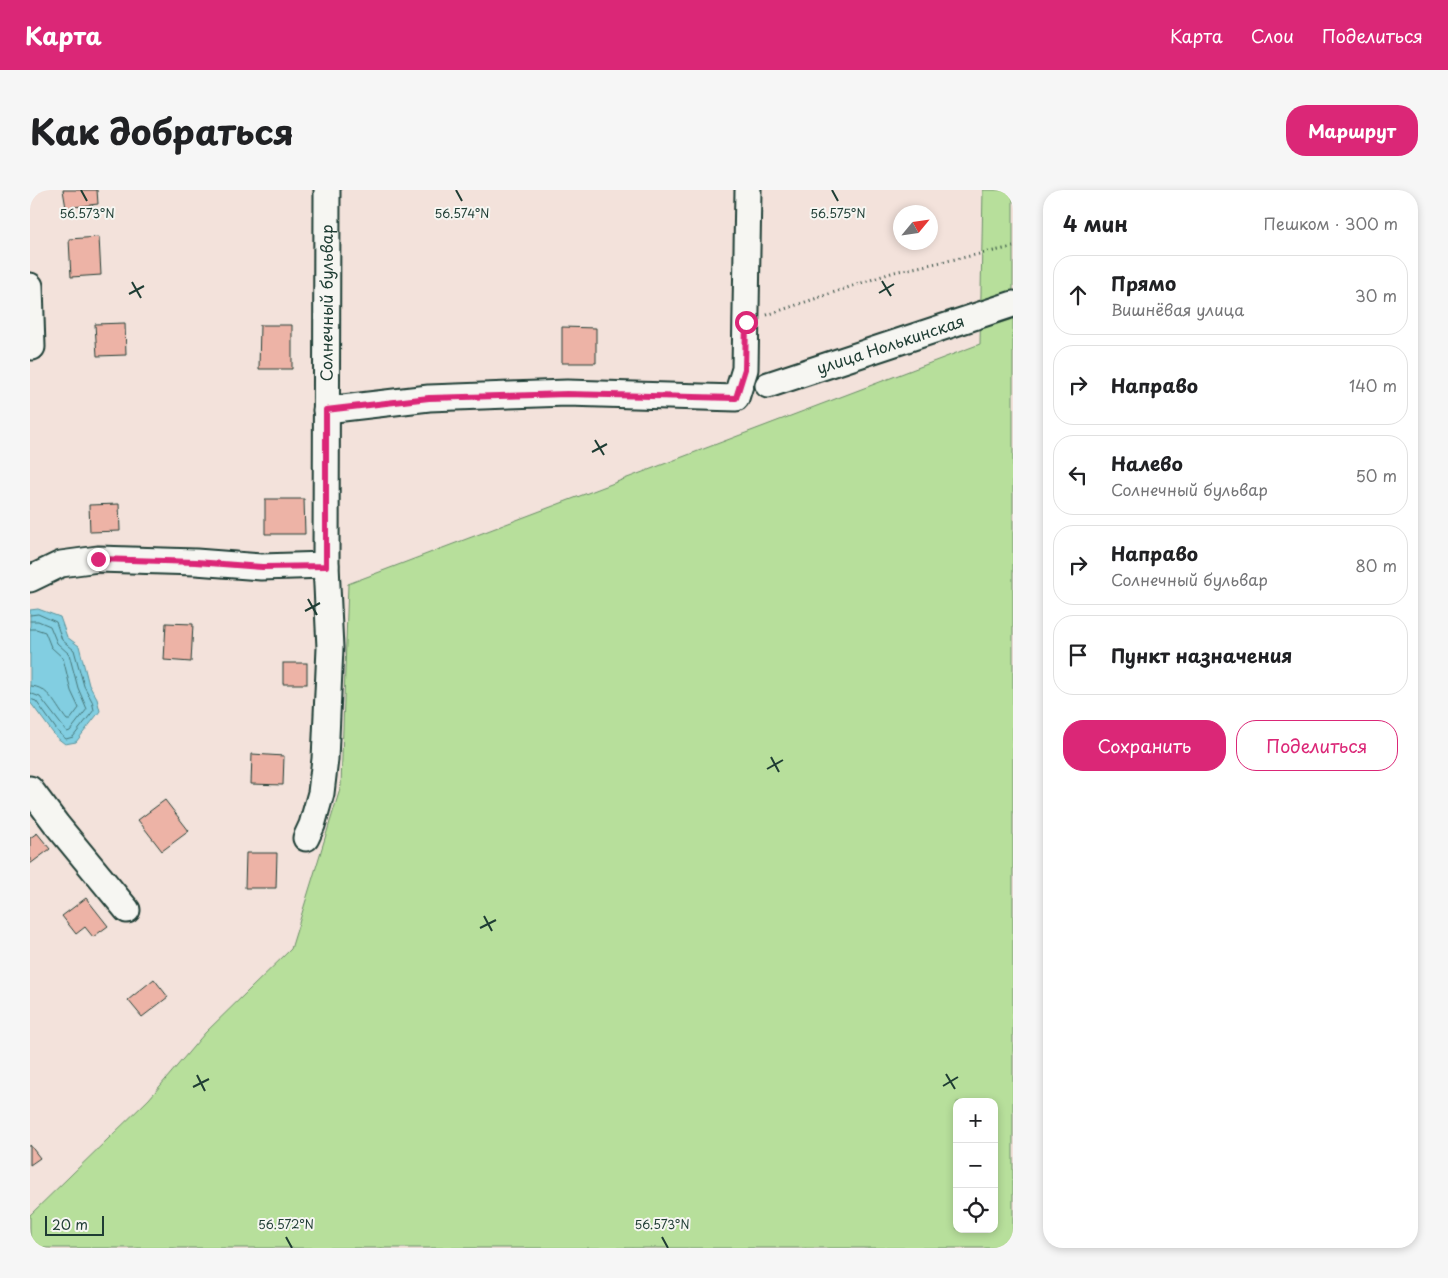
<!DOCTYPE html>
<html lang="ru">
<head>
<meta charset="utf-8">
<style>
	body { margin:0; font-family:"Playpen Sans",sans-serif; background:#f6f6f6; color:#202124 }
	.controls { position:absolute; right:15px; bottom:15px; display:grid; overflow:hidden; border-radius:10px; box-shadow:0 2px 8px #0003 }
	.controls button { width:45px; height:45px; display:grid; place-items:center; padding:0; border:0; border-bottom:1px solid #e0e0e0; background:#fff; color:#202124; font:25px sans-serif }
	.compass { position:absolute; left:863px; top:15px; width:45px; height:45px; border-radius:50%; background:#fff; box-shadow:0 2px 8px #0003; rotate:61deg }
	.scale { position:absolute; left:15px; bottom:12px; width:59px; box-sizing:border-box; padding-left:5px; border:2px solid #1f3d34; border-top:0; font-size:14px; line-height:18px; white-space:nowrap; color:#1f3d34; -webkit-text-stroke:4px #f6f6f2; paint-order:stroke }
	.stop { position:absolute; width:15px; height:15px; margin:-11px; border:4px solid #db2777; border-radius:50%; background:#fff }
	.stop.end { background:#db2777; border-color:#fff; box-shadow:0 1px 5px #0008 }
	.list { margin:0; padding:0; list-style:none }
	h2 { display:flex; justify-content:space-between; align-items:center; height:65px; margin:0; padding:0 20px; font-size:21px }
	h2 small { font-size:16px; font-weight:400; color:#757577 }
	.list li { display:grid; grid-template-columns:32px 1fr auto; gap:15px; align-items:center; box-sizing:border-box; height:80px; margin:0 10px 10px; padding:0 10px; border:1px solid #e0e0e0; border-radius:20px }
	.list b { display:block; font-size:19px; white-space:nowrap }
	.list p { margin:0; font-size:16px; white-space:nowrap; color:#757577 }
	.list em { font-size:16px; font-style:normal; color:#757577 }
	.actions { display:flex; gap:10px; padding:15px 20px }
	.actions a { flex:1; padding:11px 0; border:1px solid #db2777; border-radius:20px; text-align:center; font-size:18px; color:#db2777 }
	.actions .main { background:#db2777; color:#fff }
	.icon { flex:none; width:28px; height:28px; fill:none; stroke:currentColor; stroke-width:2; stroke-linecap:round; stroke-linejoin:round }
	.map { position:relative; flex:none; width:983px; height:1058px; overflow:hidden; border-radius:20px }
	header { display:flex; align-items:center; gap:30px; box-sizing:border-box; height:70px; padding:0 25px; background:#db2777; color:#fff }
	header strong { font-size:24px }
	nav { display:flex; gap:28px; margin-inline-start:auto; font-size:18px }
	.intro { display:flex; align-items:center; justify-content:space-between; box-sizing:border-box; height:120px; padding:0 30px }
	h1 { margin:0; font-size:35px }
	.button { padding:12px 22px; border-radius:20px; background:#db2777; color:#fff; font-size:18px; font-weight:700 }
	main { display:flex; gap:30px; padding:0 30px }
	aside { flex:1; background:#fff; border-radius:20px; box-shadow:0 2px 8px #0003 }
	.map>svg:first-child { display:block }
	.green { fill:#b7df9b; stroke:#6b8e68; fill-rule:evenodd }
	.water { fill:#82cee1; stroke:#5a949c }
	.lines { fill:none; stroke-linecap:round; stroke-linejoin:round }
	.shore { stroke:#477779; stroke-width:1 }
	.building { fill:#edb3a6; stroke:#1f3d34 }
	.minor-casing { stroke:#1f3d34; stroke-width:29 }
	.path { stroke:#1f3d34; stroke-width:3; stroke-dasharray:1 4; stroke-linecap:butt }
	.minor { stroke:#f6f6f2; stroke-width:25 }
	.route { stroke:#db2777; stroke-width:6 }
	.ticks { fill:none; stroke:#1f3d34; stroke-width:2 }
	.labels { text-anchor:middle; stroke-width:4; stroke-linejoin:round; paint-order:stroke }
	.street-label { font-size:16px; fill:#1f3d34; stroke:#f6f6f2 }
	.ticks-label { font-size:12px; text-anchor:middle; fill:#1f3d34; stroke:#f6f6f2; stroke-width:4; stroke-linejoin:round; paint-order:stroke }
</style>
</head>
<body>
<header>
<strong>Карта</strong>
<nav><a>Карта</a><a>Слои</a><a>Поделиться</a></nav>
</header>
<div class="intro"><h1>Как добраться</h1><a class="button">Маршрут</a></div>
<main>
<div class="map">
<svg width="983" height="1058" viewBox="0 0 983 1058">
	<rect width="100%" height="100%" fill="#f3e2db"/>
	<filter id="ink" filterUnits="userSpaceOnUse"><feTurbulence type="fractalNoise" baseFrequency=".02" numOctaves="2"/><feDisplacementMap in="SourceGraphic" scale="10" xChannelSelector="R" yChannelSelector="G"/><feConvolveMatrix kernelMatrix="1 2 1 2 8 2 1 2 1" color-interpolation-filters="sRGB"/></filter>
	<g filter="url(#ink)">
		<path class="green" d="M953,0h30v1058h-983v-33l119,-116 56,-66 86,-84 50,-163 7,-202 632,-240zM927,912h37v127h-37z"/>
		<polygon class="water" points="8,419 30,427 37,447 49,456 59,495 67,509 70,521 46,552 35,554 26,547 0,512 0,420"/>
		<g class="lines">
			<g class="shore">
				<polyline points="0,425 8,424 26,432 32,450 44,460 54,496 62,511 64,520 43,547 36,549 29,543 6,511 0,509"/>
				<polyline points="0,431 8,431 20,436 27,453 39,464 48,498 57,519 40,541 37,542 10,507 0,503"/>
				<path d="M0,439h6l9,3 6,15 12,11 8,33 8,17 -9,12h-3c-11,-13 -18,-34 -37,-34"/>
			</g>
		</g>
		<g class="building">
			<polygon points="33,0 67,0 68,14 36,18"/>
			<polygon points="69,47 71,85 41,87 39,49"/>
			<polygon points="95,133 96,165 67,166 65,134"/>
			<polygon points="230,135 262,135 262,179 229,179"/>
			<polygon points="532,137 566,138 566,173 532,173"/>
			<polygon points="235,309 274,309 275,344 235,344"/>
			<polygon points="89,314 90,341 60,342 59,315"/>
			<polygon points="136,433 163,434 161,472 134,470"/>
			<rect x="253" y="473" width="24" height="21"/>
			<polygon points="222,564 254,566 253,595 221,594"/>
			<polygon points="135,610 159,641 132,661 108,630"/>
			<polygon points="7,643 20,659 0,674 0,648"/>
			<polygon points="216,663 247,663 246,698 215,698"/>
			<polygon points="56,708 78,736 63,747 55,737 46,744 32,726"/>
			<polygon points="124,789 138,807 112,827 98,810"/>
			<polygon points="0,955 10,968 0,975"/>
		</g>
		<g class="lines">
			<g class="minor-casing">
				<g id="minor">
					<polyline points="0,96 2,157"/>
					<path id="s1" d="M738,195l245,-81"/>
					<polyline points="296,220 399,208 537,203 706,208 715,179 718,0"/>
					<path id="s2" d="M0,389l31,-15 37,-5 98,3 65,5 65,-2 1,-375"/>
					<polyline points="0,599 27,635 97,720"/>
					<polyline points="276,648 282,635 291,603 295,569 300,458 296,375"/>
				</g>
			</g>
			<polyline class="path" points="737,125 864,82 983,57"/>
			<use href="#minor" class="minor"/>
		</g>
	</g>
	<g class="lines" filter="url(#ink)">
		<polyline class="route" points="68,369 166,372 232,377 296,376 296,220 399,208 537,204 706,208 715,179 716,132"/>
	</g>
	<path class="ticks" d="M51,0l6,11M426,0l6,11M802,0l6,11M852,91l9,15M102,92l9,16M849,103l15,-9M99,104l15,-8M565,250l9,15M562,262l15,-8M278,409l9,16M275,421l15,-8M741,567l8,15M737,579l16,-9M454,726l8,15M450,738l16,-8M916,884l9,15M167,885l8,16M913,896l15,-9M163,897l16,-8M256,1047l6,11M632,1047l6,11"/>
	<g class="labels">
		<g class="street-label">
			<text dy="6" stroke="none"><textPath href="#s2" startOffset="562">Солнечный бульвар</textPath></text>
			<text dy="6" stroke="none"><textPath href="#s1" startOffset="129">улица Нолькинская</textPath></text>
		</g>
	</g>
	<g class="ticks-label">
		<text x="57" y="28">56.573°N</text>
		<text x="432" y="28">56.574°N</text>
		<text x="808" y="28">56.575°N</text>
		<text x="256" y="1039">56.572°N</text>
		<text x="632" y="1039">56.573°N</text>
	</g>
</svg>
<div class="controls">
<button>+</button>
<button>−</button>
<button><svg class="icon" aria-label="locate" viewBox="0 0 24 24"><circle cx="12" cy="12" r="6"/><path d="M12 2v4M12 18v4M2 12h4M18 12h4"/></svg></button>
</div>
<svg class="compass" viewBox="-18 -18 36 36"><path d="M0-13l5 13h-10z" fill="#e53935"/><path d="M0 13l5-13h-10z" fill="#757577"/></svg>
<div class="scale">20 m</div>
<div class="stop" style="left:716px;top:132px"></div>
<div class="stop end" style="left:68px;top:369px"></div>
</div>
<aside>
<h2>4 мин<small>Пешком · 300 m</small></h2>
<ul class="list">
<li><svg class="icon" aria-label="ahead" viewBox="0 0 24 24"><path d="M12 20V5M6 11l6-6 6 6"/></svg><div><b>Прямо</b><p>Вишнёвая улица</p></div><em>30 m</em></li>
<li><svg class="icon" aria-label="right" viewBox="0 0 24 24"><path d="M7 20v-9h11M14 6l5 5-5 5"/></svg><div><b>Направо</b></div><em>140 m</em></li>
<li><svg class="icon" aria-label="left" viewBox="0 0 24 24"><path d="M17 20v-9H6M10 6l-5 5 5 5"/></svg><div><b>Налево</b><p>Солнечный бульвар</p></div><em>50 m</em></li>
<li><svg class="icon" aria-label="right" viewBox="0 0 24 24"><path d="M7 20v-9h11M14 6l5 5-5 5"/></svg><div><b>Направо</b><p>Солнечный бульвар</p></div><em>80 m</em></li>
<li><svg class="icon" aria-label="arrive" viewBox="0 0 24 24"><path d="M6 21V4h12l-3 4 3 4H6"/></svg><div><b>Пункт назначения</b></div></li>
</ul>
<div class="actions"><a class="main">Сохранить</a><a>Поделиться</a></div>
</aside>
</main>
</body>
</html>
